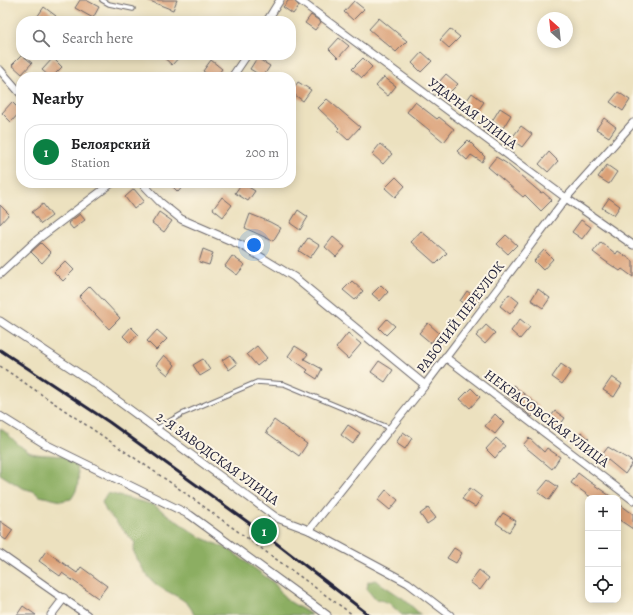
<!DOCTYPE html>
<html lang="en">
<head>
<meta charset="utf-8">
<style>
	body { margin:0; font-family:Alegreya,serif; background:#f2f2f2; color:#202124 }
	.controls { position:absolute; right:12px; bottom:12px; display:grid; overflow:hidden; border-radius:8px; box-shadow:0 2px 10px #0003 }
	.controls button { width:36px; height:36px; display:grid; place-items:center; padding:0; border:0; border-bottom:1px solid #e0e0e0; background:#fff; color:#202124; font:20px sans-serif }
	.compass { position:absolute; left:537px; top:12px; width:36px; height:36px; border-radius:50%; background:#fff; box-shadow:0 2px 10px #0003; rotate:333deg }
	.you { position:absolute; left:254px; top:245px; width:14px; height:14px; margin:-10px; border:3px solid #fff; border-radius:50%; background:#1a73e8; box-shadow:0 0 0 6px #1a73e833 }
	.badge { display:grid; place-items:center; width:26px; height:26px; border-radius:50%; background:#0b8043; color:#fff; font-size:13px; font-weight:700 }
	.pin { position:absolute; translate:-50% -50%; border:2px solid #fff; box-shadow:0 1px 4px #0006 }
	.list { margin:0; padding:0; list-style:none }
	h2 { display:flex; justify-content:space-between; align-items:center; height:52px; margin:0; padding:0 16px; font-size:17px }
	h2 small { font-size:13px; font-weight:400; color:#757577 }
	.list li { display:grid; grid-template-columns:26px 1fr auto; gap:12px; align-items:center; box-sizing:border-box; height:56px; margin:0 8px 8px; padding:0 8px; border:1px solid #e0e0e0; border-radius:16px }
	.list b { display:block; font-size:15px; white-space:nowrap }
	.list p { margin:0; font-size:13px; white-space:nowrap; color:#757577 }
	.list em { font-size:13px; font-style:normal; color:#757577 }
	.icon { flex:none; width:22px; height:22px; fill:none; stroke:currentColor; stroke-width:2; stroke-linecap:round; stroke-linejoin:round }
	.map { position:relative; flex:none; width:633px; height:615px; overflow:hidden }
	.search { position:absolute; background:#fff; box-shadow:0 2px 10px #0003; left:16px; top:16px; width:280px; height:44px; display:flex; align-items:center; gap:10px; box-sizing:border-box; padding:0 14px; border-radius:16px; color:#757577; font-size:15px }
	.panel { position:absolute; background:#fff; box-shadow:0 2px 10px #0003; left:16px; top:72px; width:280px; height:116px; border-radius:16px }
	.map>svg:first-child { display:block }
	.forest { fill:#8cae62; stroke:#57684e }
	.building { fill:#dba178 }
	.lines { fill:none; stroke-linecap:round; stroke-linejoin:round }
	.service-casing { stroke:#696569; stroke-width:5.5 }
	.minor-casing { stroke:#696569; stroke-width:9 }
	.path { stroke:#696569; stroke-width:1.5; stroke-dasharray:3 3; stroke-linecap:butt }
	.service { stroke:#fff; stroke-width:3.5 }
	.minor { stroke:#fff; stroke-width:7 }
	.rail { stroke:#22223b; stroke-width:3 }
	.labels { text-anchor:middle; stroke-width:4; stroke-linejoin:round; paint-order:stroke }
	.street-label { font-size:14px; fill:#22223b; stroke:#fcf5e5 }
</style>
</head>
<body>
<div class="map">
<svg width="633" height="615" viewBox="0 0 633 615">
	<rect width="100%" height="100%" fill="#fcf5e5"/>
	<filter id="ink" filterUnits="userSpaceOnUse"><feTurbulence type="fractalNoise" baseFrequency=".025" numOctaves="2"/><feDisplacementMap in="SourceGraphic" scale="8" xChannelSelector="R" yChannelSelector="G"/><feConvolveMatrix kernelMatrix="1 2 1 2 8 2 1 2 1" color-interpolation-filters="sRGB"/></filter>
	<filter id="wash" filterUnits="userSpaceOnUse"><feTurbulence type="fractalNoise" baseFrequency=".012" numOctaves="4" result="noise"/><feDisplacementMap in="SourceGraphic" scale="16" xChannelSelector="R" yChannelSelector="G"/><feGaussianBlur stdDeviation="0.9" result="paint"/><feColorMatrix in="noise" values="0 0 0 0 0 0 0 0 0 0 0 0 0 0 0 0 0 1.4 0 .05"/><feComposite in="paint" operator="in"/></filter>
	<g filter="url(#wash)">
		<rect width="100%" height="100%" fill="#ece1bf"/>
		<g class="forest">
			<path d="M0,428c10,7 18,18 29,24 15,7 47,-4 49,21 1,11 -1,18 -7,26l-10,2 -21,-5 -7,-5 -11,-3 -22,-14z"/>
			<path d="M108,493l46,12 44,31 32,14 44,33 13,17 25,15h-118c-5,-17 -23,-20 -36,-29 -12,-9 -19,-23 -25,-36l2,-7 -29,-32 -4,-9z"/>
			<polygon points="375,580 404,599 421,615 402,615 389,603 374,598 367,589 368,582"/>
		</g>
		<g id="blocks">
			<g class="building">
				<polygon points="80,0 86,0 99,7 93,18 75,8"/>
				<polygon points="147,0 177,0 173,10"/>
				<polygon points="289,0 294,0 299,6 293,14 283,7"/>
				<polygon points="354,1 364,9 353,20 344,12"/>
				<polygon points="44,7 56,16 53,21 42,21 37,17"/>
				<polygon points="311,15 321,22 315,30 305,23"/>
				<polygon points="379,18 407,41 396,52 369,29"/>
				<polygon points="450,29 460,37 449,48 440,40"/>
				<polygon points="339,38 349,46 338,58 329,49"/>
				<polygon points="422,52 432,61 421,72 412,63"/>
				<polygon points="22,55 32,63 22,74 12,65"/>
				<polygon points="161,55 181,55 172,65"/>
				<polygon points="53,58 62,67 52,77 50,77 42,70"/>
				<polygon points="257,58 270,66 263,77 250,69"/>
				<polygon points="363,58 372,67 362,78 352,69"/>
				<polygon points="211,60 222,69 216,77 211,77 203,71"/>
				<polygon points="446,74 458,84 449,93 438,83"/>
				<polygon points="384,77 396,86 388,96 376,86"/>
				<polygon points="298,82 311,90 303,101 291,92"/>
				<polygon points="618,92 630,100 623,111 610,102"/>
				<polygon points="472,93 484,102 477,112 465,103"/>
				<polygon points="327,99 360,127 348,140 337,130 339,128 318,108"/>
				<polygon points="12,102 21,111 11,122 2,113"/>
				<polygon points="415,102 437,119 439,117 454,129 444,142 407,112"/>
				<polygon points="500,108 511,115 503,128 492,121"/>
				<polygon points="604,118 616,127 609,137 596,129"/>
				<polygon points="521,126 532,134 522,147 511,139"/>
				<polygon points="468,140 485,157 482,162 471,155 467,160 457,151"/>
				<polygon points="380,144 392,154 383,164 372,154"/>
				<polygon points="549,152 558,161 548,172 539,164"/>
				<polygon points="496,157 506,163 541,193 543,192 552,200 541,211 525,195 523,197 488,167"/>
				<polygon points="607,165 617,172 609,184 598,177"/>
				<polygon points="396,177 405,186 395,197 385,188"/>
				<polygon points="169,183 186,183 178,192"/>
				<polygon points="242,183 255,191 248,201 235,193"/>
				<polygon points="134,189 144,201 134,209 125,197"/>
				<polygon points="222,197 232,205 223,217 213,209"/>
				<polygon points="609,198 620,206 614,215 602,208"/>
				<polygon points="43,204 52,216 41,224 32,212"/>
				<polygon points="0,205 9,214 0,224"/>
				<polygon points="298,210 308,217 300,230 290,223"/>
				<polygon points="159,212 172,221 164,232 152,223"/>
				<polygon points="80,214 85,220 73,229 68,223"/>
				<polygon points="250,214 270,222 281,228 273,241 245,228"/>
				<polygon points="581,220 591,227 582,239 572,232"/>
				<polygon points="421,231 447,253 436,264 411,242"/>
				<polygon points="506,235 517,245 508,254 497,244"/>
				<polygon points="333,237 345,247 336,257 325,247"/>
				<polygon points="308,238 319,245 310,258 299,251"/>
				<polygon points="601,242 616,254 618,251 633,261 633,277 622,269 620,271 605,261 593,252"/>
				<polygon points="41,243 51,253 42,263 31,252"/>
				<polygon points="203,249 213,253 209,265 199,262"/>
				<polygon points="544,250 553,259 543,270 534,261"/>
				<polygon points="232,256 245,265 237,275 225,266"/>
				<polygon points="65,261 74,270 63,281 54,272"/>
				<polygon points="352,281 363,291 355,300 343,290"/>
				<polygon points="381,285 388,292 380,301 372,294"/>
				<polygon points="90,286 120,318 109,329 79,297"/>
				<polygon points="538,289 550,298 543,308 531,300"/>
				<polygon points="467,291 479,300 472,310 460,301"/>
				<polygon points="509,294 519,302 510,314 500,306"/>
				<polygon points="387,319 395,326 386,335 379,328"/>
				<polygon points="520,319 530,327 520,339 511,331"/>
				<polygon points="428,323 439,333 431,343 419,333"/>
				<polygon points="486,325 495,333 485,344 476,336"/>
				<polygon points="131,327 138,334 130,343 123,336"/>
				<polygon points="157,330 167,339 156,350 147,341"/>
				<polygon points="348,333 361,344 348,359 336,348"/>
				<polygon points="257,346 267,358 257,366 247,354"/>
				<polygon points="295,346 308,354 304,359 322,369 317,379 306,372 308,370 288,356"/>
				<polygon points="164,355 175,365 168,375 156,365"/>
				<polygon points="230,355 237,364 229,370 222,360"/>
				<polygon points="203,359 210,370 200,376 193,365"/>
				<polygon points="379,361 393,370 385,382 371,372"/>
				<polygon points="561,364 571,371 562,384 552,377"/>
				<polygon points="612,377 622,384 614,397 603,390"/>
				<polygon points="513,385 539,406 532,417 505,395"/>
				<polygon points="471,388 480,397 470,408 460,399"/>
				<polygon points="555,411 565,418 556,431 546,423"/>
				<polygon points="495,414 504,423 495,434 485,426"/>
				<polygon points="274,420 307,444 299,456 266,432"/>
				<polygon points="348,425 360,433 353,444 341,435"/>
				<polygon points="403,432 412,438 405,449 396,443"/>
				<polygon points="581,432 589,439 582,446 575,439"/>
				<polygon points="496,438 505,446 495,458 486,449"/>
				<polygon points="529,438 544,452 547,448 560,457 552,469 523,445"/>
				<polygon points="608,447 633,462 625,474 602,455"/>
				<polygon points="578,473 590,482 613,498 592,498 571,483"/>
				<polygon points="548,480 558,487 549,500 538,492"/>
				<polygon points="470,488 482,497 475,507 462,499"/>
				<polygon points="386,490 398,500 390,510 378,500"/>
				<polygon points="618,503 633,514 633,529 618,519"/>
				<polygon points="428,508 436,518 427,524 420,514"/>
				<polygon points="503,513 516,521 509,532 496,523"/>
				<polygon points="0,521 13,530 6,540 0,536"/>
				<polygon points="454,548 462,553 456,563 447,558"/>
				<polygon points="46,551 77,573 81,567 107,586 98,598 62,573 60,576 39,561"/>
				<polygon points="479,570 489,578 480,590 470,582"/>
				<polygon points="23,606 36,615 17,615"/>
			</g>
		</g>
	</g>
	<g filter="url(#ink)">
		<use href="#blocks" fill-opacity="0" stroke="#696569" stroke-width="1"/>
		<g class="lines">
			<g class="service-casing">
				<g id="service">
					<polyline points="102,0 109,4 133,9"/>
					<polyline points="156,429 182,414 257,382 284,384 390,428"/>
				</g>
			</g>
			<g class="minor-casing">
				<g id="minor">
					<polyline points="299,0 566,198 633,245"/>
					<polyline points="267,21 280,0"/>
					<polyline points="0,70 21,94"/>
					<polyline points="232,77 247,55"/>
					<polyline points="142,183 160,202 181,219 241,245 294,277 425,385"/>
					<polyline points="0,274 38,239 112,183"/>
					<polyline points="0,321 95,384 277,518 309,530 408,583 450,615"/>
					<polyline points="445,357 633,500"/>
					<polyline points="0,416 45,444 190,515 327,615"/>
					<polyline points="309,530 425,385 566,198 633,123"/>
					<polyline points="0,554 87,615"/>
					<polyline points="51,615 64,598"/>
				</g>
			</g>
			<polyline class="path" points="0,366 174,485 353,615"/>
			<use href="#service" class="service"/>
			<use href="#minor" class="minor"/>
			<polyline class="rail" points="0,350 109,422 263,533 369,615"/>
		</g>
	</g>
	<g class="labels">
		<g class="street-label">
			<text transform="translate(473 113) rotate(37)" y="5">УДАРНАЯ УЛИЦА</text>
			<text transform="translate(460 317) rotate(-53)" y="5">РАБОЧИЙ ПЕРЕУЛОК</text>
			<text transform="translate(547 418) rotate(37)" y="5">НЕКРАСОВСКАЯ УЛИЦА</text>
			<text transform="translate(218 458) rotate(36)" y="5">2-Я ЗАВОДСКАЯ УЛИЦА</text>
		</g>
	</g>
</svg>
<div class="controls">
<button>+</button>
<button>−</button>
<button><svg class="icon" aria-label="locate" viewBox="0 0 24 24"><circle cx="12" cy="12" r="6"/><path d="M12 2v4M12 18v4M2 12h4M18 12h4"/></svg></button>
</div>
<svg class="compass" viewBox="-18 -18 36 36"><path d="M0-13l5 13h-10z" fill="#e53935"/><path d="M0 13l5-13h-10z" fill="#757577"/></svg>
<div class="you"></div>
<div class="pin badge" style="left:264px;top:531px">1</div>
<div class="search"><svg class="icon" aria-label="search" viewBox="0 0 24 24"><circle cx="10" cy="10" r="6"/><path d="M15 15l6 6"/></svg>Search here</div>
<section class="panel">
<h2>Nearby<small></small></h2>
<ul class="list">
<li><span class="badge">1</span><div><b>Белоярский</b><p>Station</p></div><em>200 m</em></li>
</ul>
</section>
</div>
</body>
</html>
